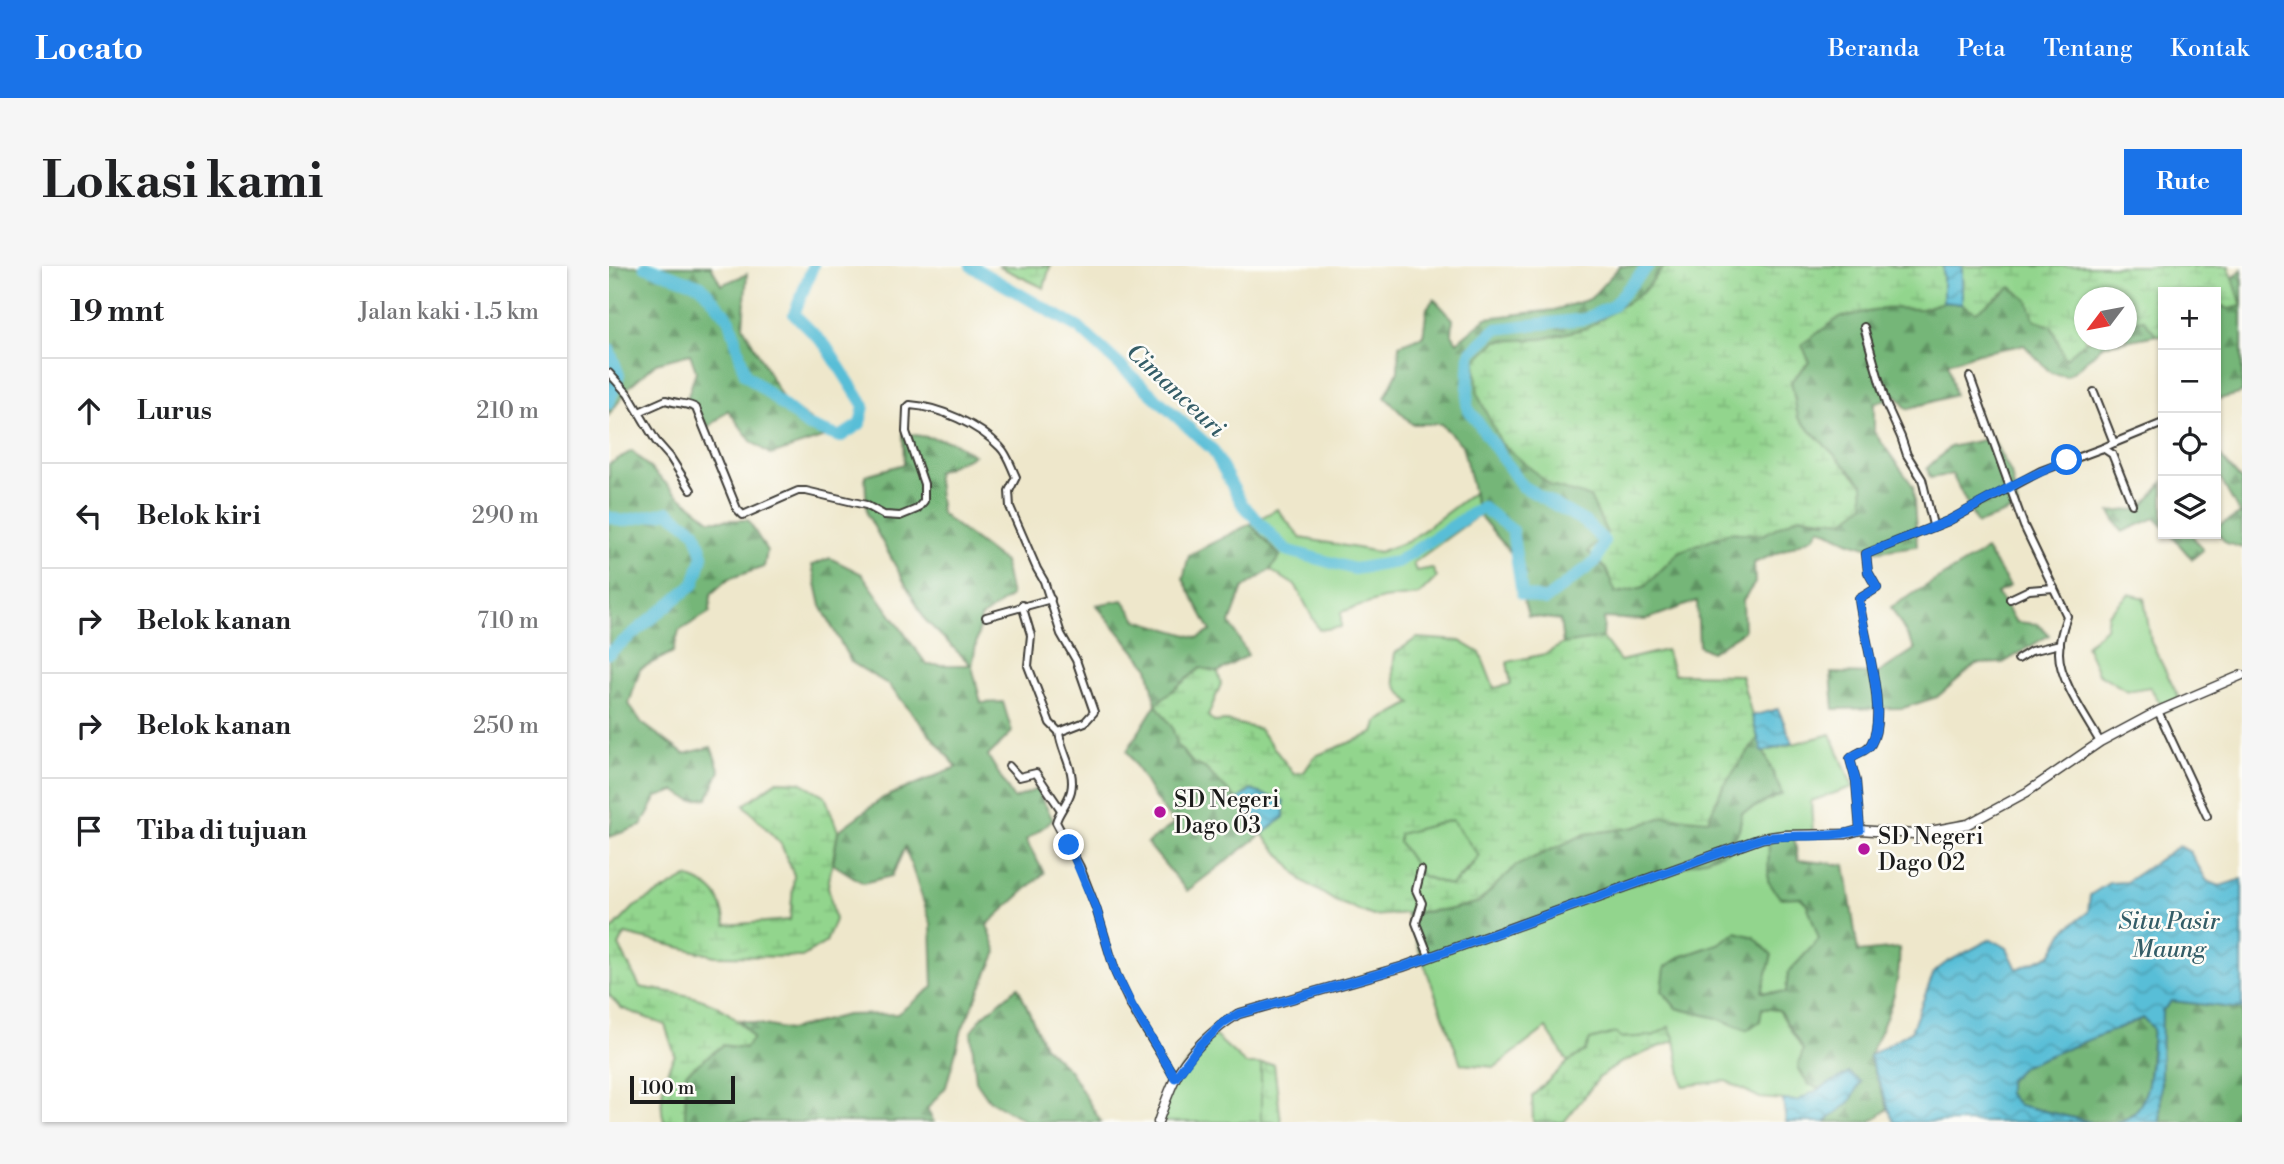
<!DOCTYPE html>
<html lang="id">
<head>
<meta charset="utf-8">
<style>
	body { margin:0; font-family:"Libre Bodoni",serif; background:#f6f6f6; color:#202124 }
	.controls { position:absolute; right:21px; top:21px; display:grid; overflow:hidden; border-radius:0px; box-shadow:0 2px 5px #0004 }
	.controls button { width:63px; height:63px; display:grid; place-items:center; padding:0; border:0; border-bottom:2px solid #e0e0e0; background:#fff; color:#202124; font:35px sans-serif }
	.compass { position:absolute; left:1465px; top:21px; width:63px; height:63px; border-radius:50%; background:#fff; box-shadow:0 2px 5px #0004; rotate:238deg }
	.scale { position:absolute; left:21px; bottom:18px; width:105px; box-sizing:border-box; padding-left:7px; border:4px solid #1c1c1c; border-top:0; font-size:19px; line-height:24px; white-space:nowrap; color:#1c1c1c; -webkit-text-stroke:5px #fdfcf7; paint-order:stroke }
	.stop { position:absolute; width:21px; height:21px; margin:-16px; border:5px solid #1a73e8; border-radius:50%; background:#fff }
	.stop.end { background:#1a73e8; border-color:#fff; box-shadow:0 2px 7px #0008 }
	.list { margin:0; padding:0; list-style:none }
	h2 { display:flex; justify-content:space-between; align-items:center; height:91px; margin:0; padding:0 28px; font-size:30px }
	h2 small { font-size:23px; font-weight:400; color:#757577 }
	.list li { display:grid; grid-template-columns:46px 1fr auto; gap:21px; align-items:center; box-sizing:border-box; height:105px; padding:0 28px; border-top:2px solid #e0e0e0 }
	.list b { display:block; font-size:26px; white-space:nowrap }
	.list em { font-size:23px; font-style:normal; color:#757577 }
	.icon { flex:none; width:38px; height:38px; fill:none; stroke:currentColor; stroke-width:2; stroke-linecap:round; stroke-linejoin:round }
	.map { position:relative; flex:none; width:1633px; height:856px; overflow:hidden; border-radius:0px }
	header { display:flex; align-items:center; gap:42px; box-sizing:border-box; height:98px; padding:0 35px; background:#1a73e8; color:#fff }
	header strong { font-size:33px }
	nav { display:flex; gap:38px; margin-inline-start:auto; font-size:24px }
	.intro { display:flex; align-items:center; justify-content:space-between; box-sizing:border-box; height:168px; padding:0 42px }
	h1 { margin:0; font-size:49px }
	.button { padding:18px 32px; border-radius:0px; background:#1a73e8; color:#fff; font-size:24px; font-weight:700 }
	main { display:flex; gap:42px; padding:0 42px }
	aside { flex:1; background:#fff; border-radius:0px; box-shadow:0 2px 5px #0004 }
	.map>svg:first-child { display:block }
	.green { fill:#92d58d; stroke:#577854; stroke-width:2 }
	.forest { fill:url(#forest-firs); stroke:#48694a; stroke-width:2 }
	.wetland { fill:url(#wetland-marsh); stroke:#577854; stroke-width:2; fill-rule:evenodd }
	.water { fill:url(#water-waves); stroke:#3a6d7a; stroke-width:2 }
	.lines { fill:none; stroke-linecap:round; stroke-linejoin:round }
	.river { stroke:#59bed7; stroke-width:12 }
	.minor-casing { stroke:#3c3a36; stroke-width:10 }
	.tertiary-casing { stroke:#3c3a36; stroke-width:11 }
	.minor { stroke:#fff; stroke-width:6 }
	.tertiary { stroke:#fff; stroke-width:8 }
	.route { stroke:#1a73e8; stroke-width:9 }
	.poi-dot { fill:#b5179e; stroke:#fdfcf7; stroke-width:2.5 }
	.labels { text-anchor:middle; stroke-width:5; stroke-linejoin:round; paint-order:stroke }
	.poi-label { font-size:23px; fill:#1c1c1c; stroke:#fdfcf7; text-anchor:start }
	.water-label { font-size:24px; font-style:italic; fill:#345d67; stroke:#fdfcf7 }
</style>
</head>
<body>
<header>
<strong>Locato</strong>
<nav><a>Beranda</a><a>Peta</a><a>Tentang</a><a>Kontak</a></nav>
</header>
<div class="intro"><h1>Lokasi kami</h1><a class="button">Rute</a></div>
<main>
<aside>
<h2>19 mnt<small>Jalan kaki · 1.5 km</small></h2>
<ul class="list">
<li><svg class="icon" aria-label="ahead" viewBox="0 0 24 24"><path d="M12 20V5M6 11l6-6 6 6"/></svg><div><b>Lurus</b></div><em>210 m</em></li>
<li><svg class="icon" aria-label="left" viewBox="0 0 24 24"><path d="M17 20v-9H6M10 6l-5 5 5 5"/></svg><div><b>Belok kiri</b></div><em>290 m</em></li>
<li><svg class="icon" aria-label="right" viewBox="0 0 24 24"><path d="M7 20v-9h11M14 6l5 5-5 5"/></svg><div><b>Belok kanan</b></div><em>710 m</em></li>
<li><svg class="icon" aria-label="right" viewBox="0 0 24 24"><path d="M7 20v-9h11M14 6l5 5-5 5"/></svg><div><b>Belok kanan</b></div><em>250 m</em></li>
<li><svg class="icon" aria-label="arrive" viewBox="0 0 24 24"><path d="M6 21V4h12l-3 4 3 4H6"/></svg><div><b>Tiba di tujuan</b></div></li>
</ul>
</aside>
<div class="map">
<svg width="1633" height="856" viewBox="0 0 1633 856">
	<defs>
		<pattern id="forest-firs" width="22" height="20" patternUnits="userSpaceOnUse" patternTransform="scale(1.75)"><rect width="22" height="20" fill="#75b678"/><path d="M5 1l3.5 6h-7zM16 11l3.5 6h-7z" fill="#5f9362"/></pattern>
		<pattern id="wetland-marsh" width="20" height="14" patternUnits="userSpaceOnUse" patternTransform="scale(1.75)"><rect width="20" height="14" fill="#92d58d"/><path d="M1 5h8M5 5V1M11 12h8M15 12V8" fill="none" stroke="#7db679"/></pattern>
		<pattern id="water-waves" width="16" height="10" patternUnits="userSpaceOnUse" patternTransform="scale(1.75)"><rect width="16" height="10" fill="#59bed7"/><path d="M0 5q4-4 8 0t8 0" fill="none" stroke="#499aae"/></pattern>
	</defs>
	<rect width="100%" height="100%" fill="#fdfcf7"/>
	<filter id="ink" filterUnits="userSpaceOnUse"><feTurbulence type="fractalNoise" baseFrequency=".0143" numOctaves="2"/><feDisplacementMap in="SourceGraphic" scale="14" xChannelSelector="R" yChannelSelector="G"/><feConvolveMatrix kernelMatrix="1 2 1 2 8 2 1 2 1" color-interpolation-filters="sRGB"/></filter>
	<filter id="wash" filterUnits="userSpaceOnUse"><feTurbulence type="fractalNoise" baseFrequency=".00686" numOctaves="4" result="noise"/><feDisplacementMap in="SourceGraphic" scale="28" xChannelSelector="R" yChannelSelector="G"/><feGaussianBlur stdDeviation="1.57" result="paint"/><feColorMatrix in="noise" values="0 0 0 0 0 0 0 0 0 0 0 0 0 0 0 0 0 1.4 0 .05"/><feComposite in="paint" operator="in"/></filter>
	<g filter="url(#wash)">
		<rect width="100%" height="100%" fill="#eee7cb"/>
		<g class="green">
			<polygon points="864,227 870,249 804,297 807,305 823,302 828,311 810,329 774,333 732,346 732,361 710,364 687,320 661,304 671,289 641,258 668,243 692,272 770,286 800,275"/>
			<polygon points="1520,328 1535,332 1542,376 1573,438 1556,445 1541,421 1518,425 1489,407 1477,379 1497,362 1499,348"/>
			<polygon points="1222,468 1244,521 1202,535 1204,568 1160,573 1191,631 1198,638 1211,673 1179,707 1177,727 1153,726 1127,666 1109,678 1071,691 1108,752 1137,764 1152,742 1170,744 1194,784 1199,818 1213,823 1188,835 1151,832 1117,815 1074,820 1066,774 1060,761 1044,770 1011,772 1007,767 981,774 977,785 959,796 937,762 886,801 852,798 813,692 1130,564 1133,547 1173,528 1153,486"/>
			<polygon points="843,553 870,590 842,620 813,610 790,576 790,567"/>
			<polygon points="604,768 637,798 652,798 652,856 547,856 563,815"/>
		</g>
		<g class="forest">
			<polygon points="0,0 102,0 112,19 138,8 134,60 175,135 222,169 162,189 142,175 119,144 100,161 78,133 87,105 81,88 47,97 21,120 0,149"/>
			<polygon points="1011,0 1056,0 1033,27 978,62 934,73 887,75 942,220 981,230 998,267 979,286 997,303 1008,327 1035,321 1071,285 1122,266 1153,269 1190,250 1217,255 1254,218 1189,152 1182,115 1200,96 1193,78 1231,51 1280,42 1312,43 1334,36 1353,38 1367,45 1401,21 1419,34 1426,53 1443,61 1456,92 1479,74 1518,74 1518,56 1534,52 1548,69 1494,79 1471,101 1458,110 1442,107 1415,79 1369,87 1339,97 1346,129 1298,143 1287,129 1265,138 1265,166 1304,220 1308,280 1271,285 1241,276 1211,262 1205,271 1145,297 1146,317 1134,334 1135,365 1102,386 1090,380 1088,335 1036,354 995,352 994,372 954,378 951,354 919,350 902,287 870,249 853,179 832,158 803,158 776,131 789,105 790,79 814,70 818,42 825,33 844,53 843,68 848,76 877,52 945,44 981,33"/>
			<polygon points="1633,3 1633,127 1607,134 1607,37 1619,43 1632,40 1624,12"/>
			<polygon points="294,167 342,175 365,189 327,206 332,248 395,296 402,330 372,352 363,400 372,437 394,436 403,466 379,490 405,533 428,523 444,554 417,574 435,607 378,659 388,686 353,763 337,821 318,843 325,856 78,856 76,850 77,807 114,779 136,782 144,772 131,754 180,764 237,749 288,748 324,721 322,658 296,581 283,610 254,617 224,598 229,565 274,532 348,501 280,419 242,396 212,340 203,299 221,292 253,308 318,399 362,399 316,354 258,248 256,209 295,198"/>
			<polygon points="1383,172 1402,207 1409,242 1368,258 1343,208 1321,212 1318,202 1341,181"/>
			<polygon points="23,185 68,228 101,254 139,254 158,285 155,301 119,313 102,328 101,346 70,365 64,386 31,403 20,438 33,457 75,488 102,481 111,505 99,532 82,534 66,525 48,531 32,560 0,571 3,546 0,541 0,198"/>
			<polygon points="1607,185 1633,215 1633,282 1617,277 1607,266 1607,261 1631,248 1611,212 1607,214"/>
			<polygon points="1554,216 1554,260 1546,252 1513,266 1501,246 1532,243"/>
			<polygon points="641,258 671,290 661,304 634,322 621,357 639,389 609,406 591,402 547,438 563,461 569,480 584,497 596,502 628,534 653,568 578,625 538,577 565,558 545,531 518,485 547,438 539,401 487,339 514,334 528,354 589,372 602,365 574,313 580,289"/>
			<polygon points="1561,268 1582,268 1594,284 1583,293"/>
			<polygon points="1377,284 1401,320 1388,327 1407,356 1429,358 1440,369 1394,397 1367,398 1328,431 1294,442 1225,443 1222,407 1268,408 1306,383 1282,341"/>
			<polygon points="1149,472 1173,528 1133,547 1130,564 1119,585 813,692 797,648 842,643 870,636 906,600 976,568 1026,561 1056,550 1099,554 1114,520"/>
			<path d="M1185,570l4,24 47,5 13,87 41,-4c3,39 -14,74 -30,108l19,53 -18,13h-45l-1,-2 26,-18 -1,-29 -27,16 -14,-5 -10,-17 5,-17 -24,-40 -17,-2 -2,13 -13,9 -30,-12 -41,-10 -14,-17 3,-24 15,-10 38,-13 18,-12 18,5 18,18 -10,37 24,1 2,-20 31,-34 -12,-35 -7,-7 -20,1 -12,-17 1,-42z"/>
			<polygon points="409,721 435,780 461,805 492,856 418,856 380,834 367,815 362,766 374,750"/>
			<polygon points="1562,735 1633,743 1633,856 1551,856 1553,745"/>
			<polygon points="1535,752 1544,762 1539,821 1530,842 1513,855 1482,856 1410,839 1399,828 1399,815 1414,800"/>
		</g>
		<g class="wetland">
			<polygon points="389,0 441,0 435,22"/>
			<polygon points="1056,0 1334,0 1334,36 1312,43 1280,42 1231,51 1193,78 1200,96 1182,115 1189,152 1254,218 1255,239 1235,255 1190,250 1153,269 1122,266 1071,285 1035,321 1007,327 997,303 979,286 998,267 981,231 942,220 892,177 869,129 866,95 887,75 934,73 978,62 1033,27"/>
			<polygon points="1353,0 1620,0 1633,40 1619,43 1607,37 1607,26 1554,26 1554,70 1548,69 1534,53 1518,56 1518,32 1476,32 1476,74 1479,74 1456,93 1443,61 1425,53 1419,34 1402,21 1367,46 1353,38"/>
			<path d="M808,372l43,3 20,12 14,35 17,-4 -4,-22 38,-8 18,-10 40,-6 17,23 46,-11 8,24 67,1 17,63 -35,48 -15,34 -43,-4 -30,11 -50,7 -70,32 -36,36 -28,7 -78,7 -38,-15 -32,-20 -41,-47 22,-17 -34,-27 -13,10 -32,-32 -12,-5 -15,-17 -6,-19 -16,-23 45,-36 17,4 3,12 -13,32 6,6 12,-1 33,8 35,45 10,-2 11,-16 59,-23 3,-11 35,-19c-19,-14 -21,-26 -17,-50zM843,554l27,36 -12,16 -16,14 -29,-10 -23,-34v-8z"/>
			<path d="M168,515l23,1 25,14 13,35 -10,55 7,34 -9,22 -24,15 -87,-1 -90,-22 -6,12 21,41c49,9 80,8 113,51l-8,10 -22,-3 -37,28 -1,42 2,7h-23c-6,-20 0,-49 11,-67l-10,-30 -44,-17 -12,-13v-62l25,-26 53,-30c29,10 34,19 39,48l64,-5 4,-45 -13,-31 -37,-39z"/>
			<polygon points="1060,761 1066,774 1009,798 990,812 955,856 924,856 923,830 959,796 976,785 981,774 1007,767 1011,772 1044,770"/>
			<polygon points="652,798 665,798 672,856 652,856"/>
		</g>
		<g class="water">
			<polygon points="1334,0 1353,0 1353,38 1334,36"/>
			<polygon points="1169,443 1184,477 1153,486 1143,450"/>
			<polygon points="641,524 675,535 675,551 653,568 628,534"/>
			<path d="M1570,580l11,6 17,29 13,5 22,-7v130l-70,-8 -10,10 -2,111h-44c39,-7 34,-64 37,-94l-10,-10 -120,48 -15,15v13l11,11 72,17h-197l-25,-66 42,-25 23,-59 13,-10 44,-23 16,9 10,21 35,-15 13,-24 23,-18 2,-17 19,-12 17,-1z"/>
			<polygon points="1240,807 1252,816 1241,836 1216,856 1177,856 1174,834 1188,835"/>
		</g>
		<g class="lines">
			<g class="river">
				<polyline points="36,0 92,20 121,54 136,108 198,159 231,171 251,158 255,140 217,80 185,48 204,0"/>
				<polyline points="362,0 470,62 604,184 633,238 677,284 745,303 788,296 873,241 903,264 913,328 936,334 987,295 995,275 976,256 913,220 858,141 861,87 887,63 976,53 1003,40 1039,0"/>
				<polyline points="0,83 10,109 0,137"/>
				<polyline points="0,251 13,255 60,246 86,265 94,289 85,318 0,387"/>
			</g>
		</g>
	</g>
	<g filter="url(#ink)">
		<g class="lines">
			<g class="minor-casing">
				<g id="minor">
					<polyline points="1255,61 1277,138 1292,171 1298,189 1313,213 1324,259"/>
					<polyline points="0,107 19,128 47,175 61,191 82,224"/>
					<path d="M1361,111l54,149 43,90c-4,11 -8,24 -8,37 0,27 28,66 41,89"/>
					<polyline points="1485,126 1505,177 1494,182"/>
					<path d="M30,146l27,-12c10,4 23,3 30,8l41,101 6,6 55,-24h8l60,14 18,10 16,1 17,-7 7,-8v-17l-18,-52 1,-24 3,-3c30,2 69,20 90,42 8,8 11,20 16,30l-7,14 1,16 27,62 7,12 17,53 15,26 18,52 -9,10 -26,10c2,20 17,38 12,59 -3,12 -12,20 -15,31l24,45 16,41 20,66 15,32 44,72"/>
					<polyline points="1505,177 1554,157"/>
					<polyline points="1401,333 1420,324 1445,322"/>
					<polyline points="413,339 422,369 419,400 441,457 450,466"/>
					<polyline points="377,351 442,333"/>
					<polyline points="1409,393 1422,385 1451,378"/>
					<polyline points="1549,445 1598,550"/>
					<polyline points="400,500 410,511 427,507 452,544"/>
					<path d="M1251,564l-4,-49 -6,-22c6,-7 16,-7 21,-15 18,-29 -8,-110 -12,-145l18,-11 -9,-16 -2,-18 82,-33 93,-50 62,-23 9,6 20,50"/>
					<polyline points="812,604 807,624 813,637 807,657 820,690"/>
				</g>
			</g>
			<g class="tertiary-casing">
				<path id="tertiary" d="M549,856c5,-14 10,-28 16,-41 11,-26 41,-53 64,-67l164,-47 360,-129 22,-3 62,-1 14,-4 54,4 54,-10 59,-32 73,-50 58,-31 84,-36"/>
			</g>
			<use href="#minor" class="minor"/>
			<use href="#tertiary" class="tertiary"/>
		</g>
	</g>
	<g class="lines" filter="url(#ink)">
		<path class="route" d="M460,579l27,63 20,66 16,32 43,72 24,-32 24,-23 15,-9 164,-47 360,-129c32,-4 67,1 98,-8l-4,-49 -6,-22c6,-7 17,-7 21,-15 18,-30 -8,-110 -12,-145l18,-11 -9,-16 -2,-18 82,-33 73,-40 46,-21"/>
	</g>
	<g class="poi-dot">
		<circle cx="551" cy="546" r="7"/>
		<circle cx="1255" cy="583" r="7"/>
	</g>
	<g class="labels">
		<g class="poi-label">
			<text x="565" y="541">SD Negeri<tspan x="565" dy="26">Dago 03</tspan></text>
			<text x="1269" y="578">SD Negeri<tspan x="1269" dy="26">Dago 02</tspan></text>
		</g>
		<g class="water-label">
			<text transform="translate(567 124) rotate(43)" y="8">Cimanceuri</text>
			<text x="1560" y="663">Situ Pasir<tspan x="1560" dy="28">Maung</tspan></text>
		</g>
	</g>
</svg>
<div class="controls">
<button>+</button>
<button>−</button>
<button><svg class="icon" aria-label="locate" viewBox="0 0 24 24"><circle cx="12" cy="12" r="6"/><path d="M12 2v4M12 18v4M2 12h4M18 12h4"/></svg></button>
<button><svg class="icon" aria-label="layers" viewBox="0 0 24 24"><path d="M12 4l9 5-9 5-9-5zM3 14l9 5 9-5"/></svg></button>
</div>
<svg class="compass" viewBox="-18 -18 36 36"><path d="M0-13l5 13h-10z" fill="#e53935"/><path d="M0 13l5-13h-10z" fill="#757577"/></svg>
<div class="scale">100 m</div>
<div class="stop" style="left:1458px;top:194px"></div>
<div class="stop end" style="left:460px;top:579px"></div>
</div>
</main>
</body>
</html>
